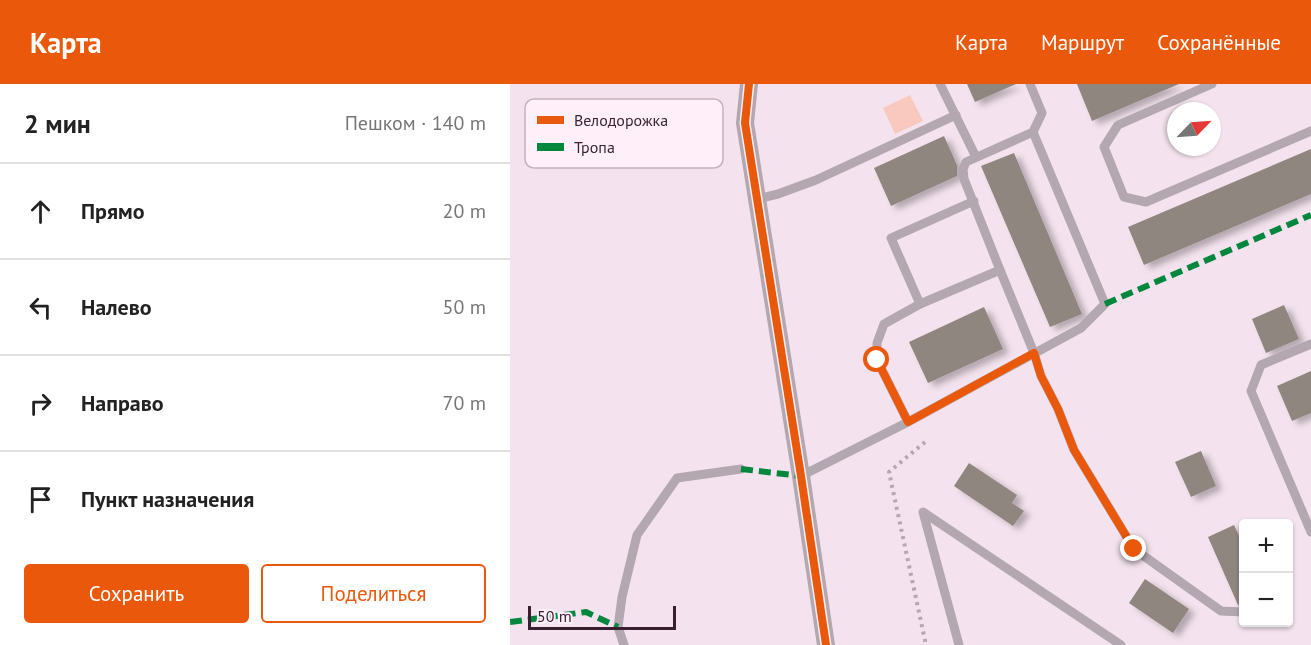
<!DOCTYPE html>
<html lang="ru">
<head>
<meta charset="utf-8">
<style>
	body { margin:0; font-family:"PT Sans",sans-serif; background:#f6f6f6; color:#222 }
	.controls { position:absolute; right:18px; bottom:18px; display:grid; overflow:hidden; border-radius:6px; box-shadow:0 2px 4px #0004 }
	.controls button { width:54px; height:54px; display:grid; place-items:center; padding:0; border:0; border-bottom:2px solid #e0e0e0; background:#fff; color:#222; font:30px sans-serif }
	.compass { position:absolute; left:657px; top:18px; width:54px; height:54px; border-radius:50%; background:#fff; box-shadow:0 2px 4px #0004; rotate:65deg }
	.scale { position:absolute; left:18px; bottom:15px; width:148px; box-sizing:border-box; padding-left:6px; border:3px solid #391f30; border-top:0; font-size:16px; line-height:21px; white-space:nowrap; color:#391f30; -webkit-text-stroke:4px #feeff8; paint-order:stroke }
	.stop { position:absolute; width:18px; height:18px; margin:-14px; border:4px solid #ea580c; border-radius:50%; background:#fff }
	.stop.end { background:#ea580c; border-color:#fff; box-shadow:0 2px 6px #0008 }
	.list { margin:0; padding:0; list-style:none }
	h2 { display:flex; justify-content:space-between; align-items:center; height:78px; margin:0; padding:0 24px; font-size:26px }
	h2 small { font-size:20px; font-weight:400; color:#767676 }
	.list li { display:grid; grid-template-columns:39px 1fr auto; gap:18px; align-items:center; box-sizing:border-box; height:96px; padding:0 24px; border-top:2px solid #e0e0e0 }
	.list b { display:block; font-size:22px; white-space:nowrap }
	.list em { font-size:20px; font-style:normal; color:#767676 }
	.actions { display:flex; gap:12px; padding:18px 24px }
	.actions a { flex:1; padding:14px 0; border:2px solid #ea580c; border-radius:6px; text-align:center; font-size:21px; color:#ea580c }
	.actions .main { background:#ea580c; color:#fff }
	.icon { flex:none; width:33px; height:33px; fill:none; stroke:currentColor; stroke-width:2; stroke-linecap:round; stroke-linejoin:round }
	.map { position:relative; flex:none; width:801px; height:561px; overflow:hidden }
	header { display:flex; align-items:center; gap:36px; box-sizing:border-box; height:84px; padding:0 30px; background:#ea580c; color:#fff }
	header strong { font-size:28px }
	nav { display:flex; gap:33px; margin-inline-start:auto; font-size:21px }
	main { display:flex }
	aside { flex:1; background:#fff }
	.map>svg:first-child { display:block }
	.green { fill:#f9c8be }
	.building { fill:#8f867f; filter:url(#shadow) }
	.lines { fill:none; stroke-linecap:round; stroke-linejoin:round }
	.path { stroke:#b4a8b0; stroke-width:4; stroke-dasharray:3 4.5; stroke-linecap:butt }
	.lane { stroke:#b3a8af; stroke-width:9 }
	.street { stroke:#b3a8af; stroke-width:18 }
	.quiet { stroke:#00873e; stroke-width:6; stroke-dasharray:12 6; stroke-linecap:butt }
	.cycleway-casing { stroke:#feeff8; stroke-width:11 }
	.cycleway { stroke:#e8590c; stroke-width:8 }
	.route { stroke:#ea580c; stroke-width:8 }
	.key { fill:#feeff8; stroke:#c3b1bc; stroke-width:1.5 }
	.key-label { font-size:16px; fill:#391f30 }
</style>
</head>
<body>
<header>
<strong>Карта</strong>
<nav><a>Карта</a><a>Маршрут</a><a>Сохранённые</a></nav>
</header>
<main>
<aside>
<h2>2 мин<small>Пешком · 140 m</small></h2>
<ul class="list">
<li><svg class="icon" aria-label="ahead" viewBox="0 0 24 24"><path d="M12 20V5M6 11l6-6 6 6"/></svg><div><b>Прямо</b></div><em>20 m</em></li>
<li><svg class="icon" aria-label="left" viewBox="0 0 24 24"><path d="M17 20v-9H6M10 6l-5 5 5 5"/></svg><div><b>Налево</b></div><em>50 m</em></li>
<li><svg class="icon" aria-label="right" viewBox="0 0 24 24"><path d="M7 20v-9h11M14 6l5 5-5 5"/></svg><div><b>Направо</b></div><em>70 m</em></li>
<li><svg class="icon" aria-label="arrive" viewBox="0 0 24 24"><path d="M6 21V4h12l-3 4 3 4H6"/></svg><div><b>Пункт назначения</b></div></li>
</ul>
<div class="actions"><a class="main">Сохранить</a><a>Поделиться</a></div>
</aside>
<div class="map">
<svg width="801" height="561" viewBox="0 0 801 561">
	<defs>
		<filter id="shadow"><feDropShadow dx="6" dy="4" stdDeviation="3" flood-color="#0004"/></filter>
	</defs>
	<rect width="100%" height="100%" fill="#f4e3ee"/>
	<polygon class="green" points="400,11 413,37 385,50 373,24"/>
	<g class="building">
		<polygon points="457,0 506,0 465,18"/>
		<polygon points="567,0 669,0 582,37"/>
		<polygon points="434,52 447,81 447,92 381,122 364,84"/>
		<polygon points="801,65 801,110 634,181 618,143"/>
		<polygon points="504,69 572,230 540,243 471,82"/>
		<polygon points="774,221 789,255 756,269 742,235"/>
		<polygon points="474,223 493,265 418,299 399,258"/>
		<polygon points="801,287 801,329 782,337 767,302"/>
		<polygon points="691,367 706,402 681,413 665,378"/>
		<polygon points="459,379 507,411 502,419 514,427 503,442 444,402"/>
		<polygon points="724,441 734,463 734,521 728,521 698,453"/>
		<polygon points="635,495 679,525 663,549 619,519"/>
	</g>
	<g class="lines">
		<polyline class="path" points="415,358 379,388 416,561"/>
		<g class="lane">
			<polyline points="430,0 466,73"/>
			<polyline points="702,0 608,41 594,63 614,113 636,118 801,47"/>
			<polyline points="523,48 456,78 453,85 454,95 490,186 524,269 531,292 548,325 564,366 624,465 711,527 734,528"/>
			<polyline points="247,115 268,110 306,96 446,31"/>
			<polyline points="410,220 490,186"/>
			<polyline points="801,260 751,281 741,307 801,448"/>
			<polyline points="398,338 367,276 367,259 374,240 410,220 381,154 464,117"/>
			<polyline points="291,392 398,338 571,244 595,220 523,48 532,29 520,0"/>
			<polyline points="114,561 108,543 112,513 127,451 167,394 231,385"/>
			<polyline points="449,561 413,428 611,561"/>
		</g>
		<polyline class="street" points="239,0 235,39 291,392 316,561"/>
		<g class="quiet">
			<polyline points="595,220 801,131"/>
			<polyline points="231,385 291,392"/>
			<polyline points="0,538 76,528 108,543"/>
		</g>
		<g class="cycleway-casing">
			<polyline id="cycleway" points="239,0 235,39 291,392 316,561"/>
		</g>
		<use href="#cycleway" class="cycleway"/>
	</g>
	<g class="lines">
		<polyline class="route" points="367,276 398,338 524,269 531,292 548,325 564,366 624,465"/>
	</g>
	<rect x="15" y="15" width="198" height="69" rx="9" class="key"/>
	<rect x="27" y="32" width="27" height="8" fill="#e8590c"/>
	<rect x="27" y="59" width="27" height="8" fill="#00873e"/>
	<g class="key-label">
		<text x="64" y="42">Велодорожка</text>
		<text x="64" y="69">Тропа</text>
	</g>
</svg>
<div class="controls">
<button>+</button>
<button>−</button>
</div>
<svg class="compass" viewBox="-18 -18 36 36"><path d="M0-13l5 13h-10z" fill="#e53935"/><path d="M0 13l5-13h-10z" fill="#767676"/></svg>
<div class="scale">50 m</div>
<div class="stop" style="left:367px;top:276px"></div>
<div class="stop end" style="left:624px;top:465px"></div>
</div>
</main>
</body>
</html>
